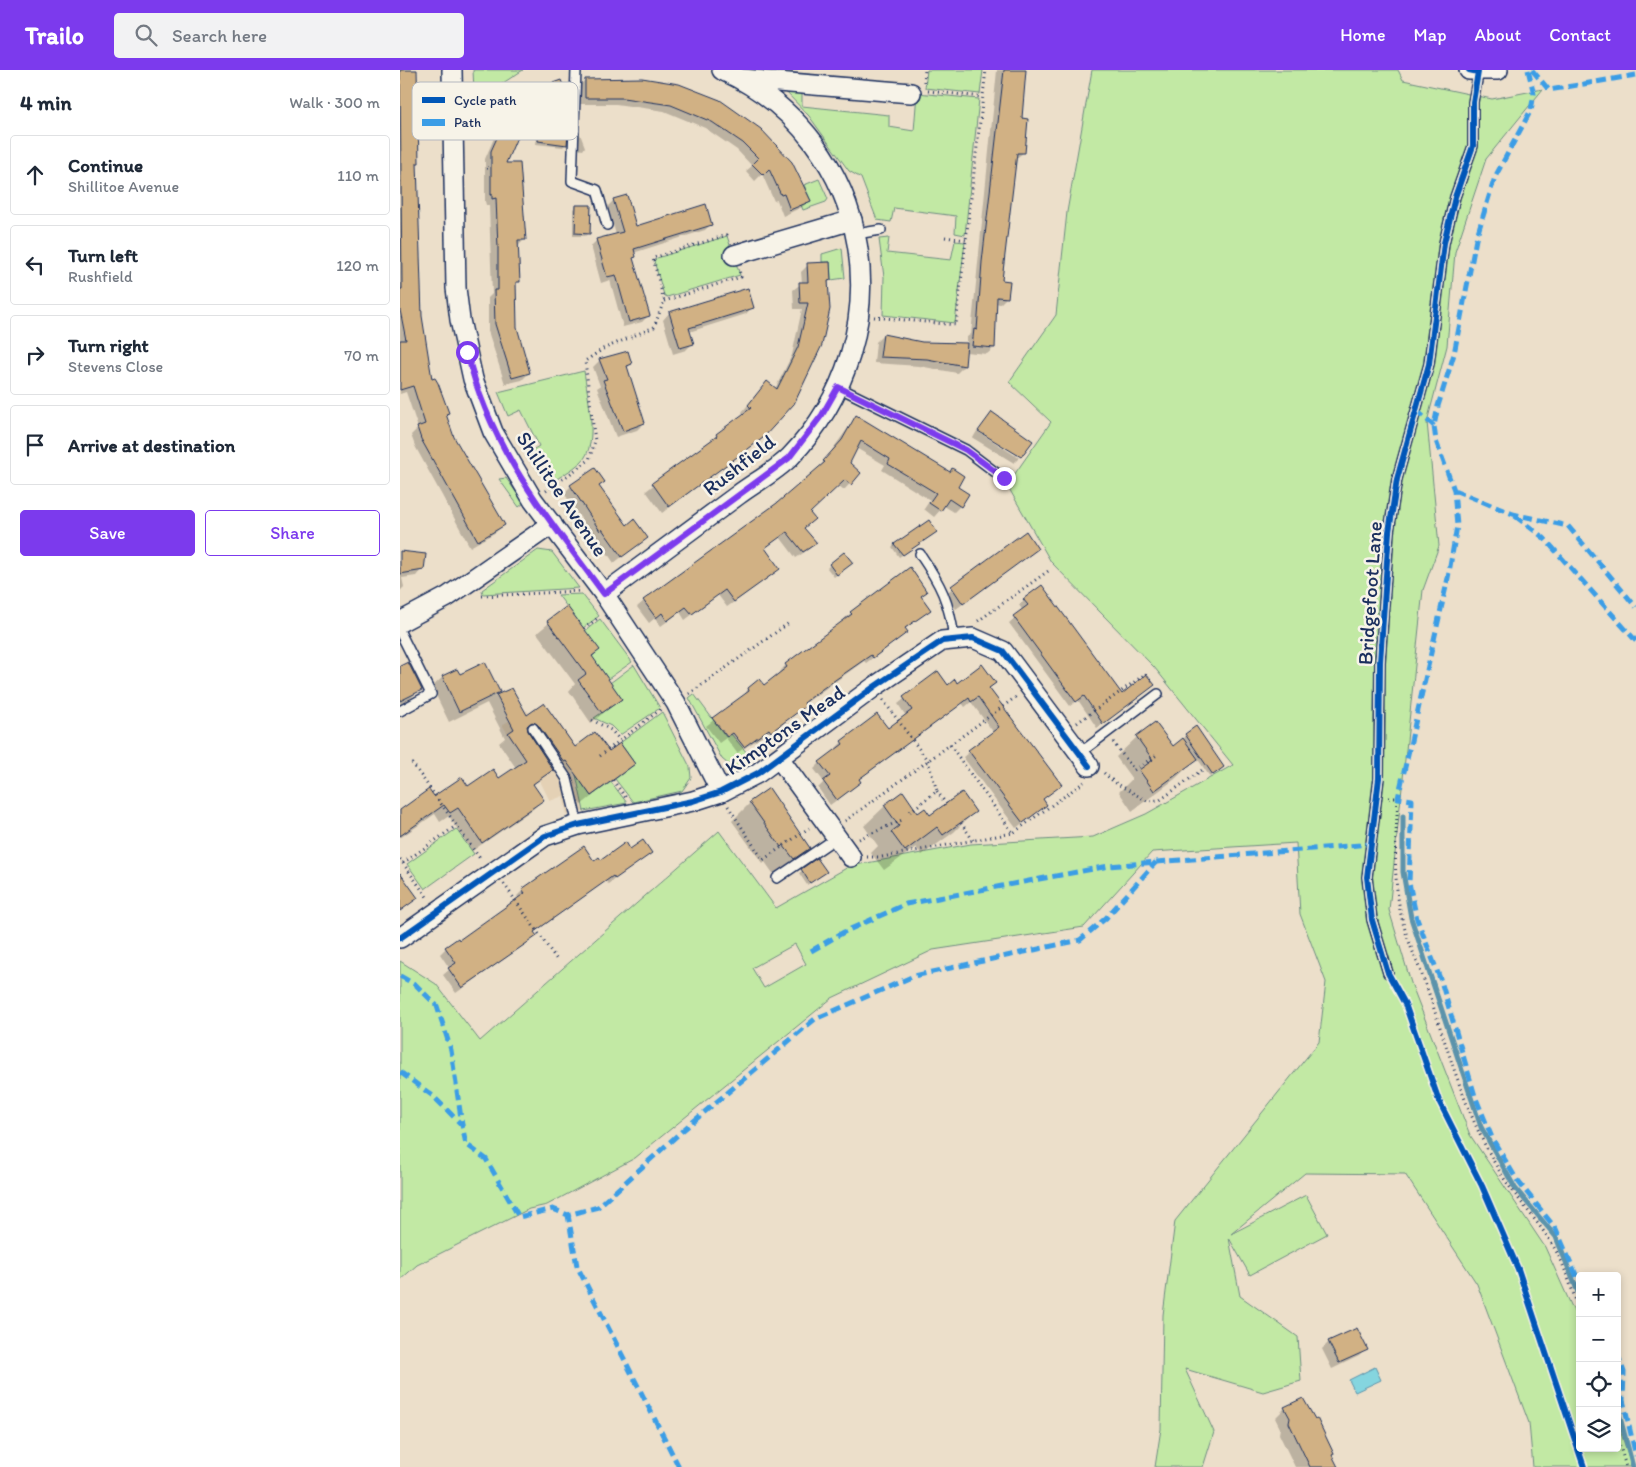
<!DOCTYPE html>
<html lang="en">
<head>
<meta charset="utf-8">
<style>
	body { margin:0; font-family:Itim,sans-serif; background:#f2f2f3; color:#1f2937 }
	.controls { position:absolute; right:15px; bottom:15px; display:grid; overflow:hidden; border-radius:5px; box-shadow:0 2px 8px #0003 }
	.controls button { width:45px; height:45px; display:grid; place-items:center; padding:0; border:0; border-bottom:1px solid #e0e1e3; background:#fff; color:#1f2937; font:25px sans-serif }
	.stop { position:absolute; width:15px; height:15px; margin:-11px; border:4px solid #7c3aed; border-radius:50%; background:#fff }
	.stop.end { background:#7c3aed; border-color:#fff; box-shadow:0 1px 5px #0008 }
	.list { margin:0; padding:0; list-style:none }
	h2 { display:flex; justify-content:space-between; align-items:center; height:65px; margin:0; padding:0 20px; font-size:21px }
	h2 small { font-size:16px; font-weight:400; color:#747a83 }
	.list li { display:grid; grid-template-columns:32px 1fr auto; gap:15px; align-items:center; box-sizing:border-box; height:80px; margin:0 10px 10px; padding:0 10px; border:1px solid #e0e1e3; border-radius:5px }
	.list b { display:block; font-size:19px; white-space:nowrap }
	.list p { margin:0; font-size:16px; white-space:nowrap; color:#747a83 }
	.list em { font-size:16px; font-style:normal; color:#747a83 }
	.actions { display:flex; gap:10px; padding:15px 20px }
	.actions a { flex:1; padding:11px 0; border:1px solid #7c3aed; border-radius:5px; text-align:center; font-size:18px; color:#7c3aed }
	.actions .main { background:#7c3aed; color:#fff }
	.icon { flex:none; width:28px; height:28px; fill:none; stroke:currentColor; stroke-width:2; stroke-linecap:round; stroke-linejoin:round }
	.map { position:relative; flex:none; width:1236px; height:1397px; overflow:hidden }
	header { display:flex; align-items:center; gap:30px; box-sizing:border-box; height:70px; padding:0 25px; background:#7c3aed; color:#fff }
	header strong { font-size:24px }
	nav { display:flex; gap:28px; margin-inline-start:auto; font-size:18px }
	.search { width:350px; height:45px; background:#f2f2f3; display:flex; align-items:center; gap:12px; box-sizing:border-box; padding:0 18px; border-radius:5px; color:#747a83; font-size:19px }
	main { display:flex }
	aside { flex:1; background:#fff }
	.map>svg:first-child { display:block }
	.built { fill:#e4d1b5 }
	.green { fill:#c2e9a4; stroke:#6e8c81; fill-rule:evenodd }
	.water { fill:#85d5df; stroke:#5b93ab }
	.shadow { fill:#0003 }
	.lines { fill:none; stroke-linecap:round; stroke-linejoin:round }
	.stream { stroke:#5b93ab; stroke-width:5 }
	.building { fill:#d1b184; stroke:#1b2f5e }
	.lane-casing { stroke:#1b2f5e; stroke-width:12 }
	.street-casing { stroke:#1b2f5e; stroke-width:22 }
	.path { stroke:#1b2f5e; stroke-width:3; stroke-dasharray:1 4; stroke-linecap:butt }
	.lane { stroke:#f7f3e8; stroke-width:9 }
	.street { stroke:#f7f3e8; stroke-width:19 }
	.quiet { stroke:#3b9de6; stroke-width:5; stroke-dasharray:10 5; stroke-linecap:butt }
	.cycleway-casing { stroke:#f7f3e8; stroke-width:9 }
	.cycleway { stroke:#0057b8; stroke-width:6 }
	.route { stroke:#7c3aed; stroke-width:6 }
	.labels { text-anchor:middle; stroke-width:5; stroke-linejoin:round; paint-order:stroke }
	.street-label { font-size:21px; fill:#1b2f5e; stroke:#f7f3e8 }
	.key { fill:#f7f3e8; stroke:#b5b8bf; stroke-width:1 }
	.key-label { font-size:14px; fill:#1b2f5e }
</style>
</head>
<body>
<header>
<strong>Trailo</strong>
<div class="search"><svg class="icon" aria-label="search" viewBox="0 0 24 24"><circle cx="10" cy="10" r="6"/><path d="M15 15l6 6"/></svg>Search here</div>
<nav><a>Home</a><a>Map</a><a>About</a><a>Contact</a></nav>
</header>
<main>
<aside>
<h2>4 min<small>Walk · 300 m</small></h2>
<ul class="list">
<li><svg class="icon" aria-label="ahead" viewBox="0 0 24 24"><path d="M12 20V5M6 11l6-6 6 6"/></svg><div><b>Continue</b><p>Shillitoe Avenue</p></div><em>110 m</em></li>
<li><svg class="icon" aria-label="left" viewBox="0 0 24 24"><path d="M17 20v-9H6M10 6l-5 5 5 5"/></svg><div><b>Turn left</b><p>Rushfield</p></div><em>120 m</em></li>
<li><svg class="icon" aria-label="right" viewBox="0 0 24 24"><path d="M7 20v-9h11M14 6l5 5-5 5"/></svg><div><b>Turn right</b><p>Stevens Close</p></div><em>70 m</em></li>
<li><svg class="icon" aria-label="arrive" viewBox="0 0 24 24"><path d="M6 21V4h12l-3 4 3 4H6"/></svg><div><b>Arrive at destination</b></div></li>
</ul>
<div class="actions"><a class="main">Save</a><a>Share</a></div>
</aside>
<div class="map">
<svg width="1236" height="1397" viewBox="0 0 1236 1397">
	<rect width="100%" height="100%" fill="#ecdfca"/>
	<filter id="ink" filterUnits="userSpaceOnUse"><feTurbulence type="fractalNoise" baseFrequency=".02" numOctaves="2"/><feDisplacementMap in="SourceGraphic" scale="10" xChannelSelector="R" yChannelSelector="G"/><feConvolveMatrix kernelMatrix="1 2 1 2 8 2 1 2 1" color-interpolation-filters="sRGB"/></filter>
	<g filter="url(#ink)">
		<polygon class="built" points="144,633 175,676 163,684 175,707 184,741 167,745 163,726 150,731 140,711 102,655 127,640 129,643"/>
		<g class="green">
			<polygon points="73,0 123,0 103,13 80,45 75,44"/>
			<polygon points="527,0 583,0 580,24 525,18"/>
			<path d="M692,0h306l5,10 89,19 51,-10 -57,70 -31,93 -8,94 -20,76 12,124 -16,44 -34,320 22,73 59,152 75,112 35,78v123h37v-27l15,46h-99l-4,-44 -52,-139 -72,-110 -100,-1 -74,61 75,-39 21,39 -77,41 -21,-37 11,58 58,41 3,44 -38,11 -78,-23 29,63 -11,35h-48l6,-38 2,-114 12,-94 144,-179 7,-60 -26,-68 -4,-71 -144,9 -68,75 -151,23 -101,48 -197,160 -88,47 -18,4 -112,56 -17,15v-319l36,23 44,57 239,-210 57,77 74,-42 121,-22 122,-7 53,-23 87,-49 -79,-98 -103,-105 -44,-77 44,-63 -42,-40 47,-67 11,-103zM395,874l11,20 -42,24 -12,-20z"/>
			<polygon points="384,20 402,21 402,36 489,45 489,57 514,61 517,23 579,29 565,165 555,163 556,146 494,138 491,152 477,150 461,108 449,101 409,46"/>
			<polygon points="419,109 428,129 426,132 403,140 401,135 411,131 404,115"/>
			<polygon points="327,166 340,205 267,227 264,225 254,191 257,188"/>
			<polygon points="489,168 487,183 551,190 555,171 565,172 555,253 483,245 484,207 479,169"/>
			<polygon points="442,178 445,208 431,210 430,192 422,192 422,184"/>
			<path d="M184,301c3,23 16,74 -3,91 -10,9 -22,15 -33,23l-21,-32 12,-7 -18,-36 -13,6 -10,-24z"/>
			<polygon points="106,408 124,433 119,437 99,409"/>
			<polygon points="138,480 152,482 179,518 83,524 82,520"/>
			<polygon points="182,524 199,546 183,558 158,525"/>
			<polygon points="200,549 232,592 208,609 191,588 199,580 185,561"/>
			<polygon points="234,595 260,638 220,665 211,656 194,648 222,629 210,613"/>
			<polygon points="294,624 326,667 331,664 353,690 341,698 328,694 322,689 289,628"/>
			<polygon points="262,642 290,697 291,708 282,721 233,732 215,709 235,694 220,673"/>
			<polygon points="176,705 191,726 211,712 227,733 184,741"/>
			<polygon points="56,759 74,784 25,819 7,794"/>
		</g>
		<polygon class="water" points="975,1297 981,1310 955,1322 949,1310"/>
		<g class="shadow">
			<polygon points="0,0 17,0 18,93 16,95 21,246 31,310 52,367 103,455 96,462 70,477 15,376 11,365 18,358 6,322 0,324"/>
			<polygon points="597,0 624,0 620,49 623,83 615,89 601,211 607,227 600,234 595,233 594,278 587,284 565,282 564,296 557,303 519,296 474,293 476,272 483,265 522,273 567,275 567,267 571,264"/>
			<polygon points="185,10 279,15 409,131 402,137 383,146 377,130 374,131 362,104 355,111 346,101 352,96 337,80 305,58 264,41 216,34 179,34 178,17"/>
			<polygon points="161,11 167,28 160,35 154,35 149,40 134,45 133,26 140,19"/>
			<polygon points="110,40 104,95 125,169 118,176 119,211 115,215 116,257 129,303 122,310 105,314 88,261 88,228 92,224 89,135 86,135 85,131 85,89 103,47"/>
			<polygon points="140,61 166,74 163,77 136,74 137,65"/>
			<polygon points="180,64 185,77 183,80 177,79 177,67"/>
			<polygon points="214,130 236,157 311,154 305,160 233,183 234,187 232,189 248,246 242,252 223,257 210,210 201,213 191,176 197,170 216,165 208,136"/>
			<polygon points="176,136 189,163 185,166 173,166 173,139"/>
			<polygon points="408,195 430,210 362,368 262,443 246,421 344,344 342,342 361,319 375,319 392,285 402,239 394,239 393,220 402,213 401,202"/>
			<polygon points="347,219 352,237 346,244 289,262 293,273 286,280 273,284 263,250 269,243"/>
			<polygon points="200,290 231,294 226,299 244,353 237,360 216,367 197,318 200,316 193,297"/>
			<polygon points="456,347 549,403 552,400 560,436 554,442 544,436 534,447 524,439 530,430 482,400 485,395 456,378 448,393 459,404 444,420 438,415 409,443 403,459 415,473 409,479 396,488 380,467 364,479 372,505 327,537 318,525 285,550 280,542 261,556 255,548 249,553 237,537 244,531 378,434 419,398"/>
			<polygon points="577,361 619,388 614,393 573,368"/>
			<polygon points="203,412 198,417 226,456 246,468 214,493 195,465 193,467 164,423 171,416"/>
			<polygon points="625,463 637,479 556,539 545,524"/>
			<polygon points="533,465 499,487 492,477 495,474"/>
			<polygon points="8,481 22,499 16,506 2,508 4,517 0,521 0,482"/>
			<polygon points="430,495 448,496 434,507 427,498"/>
			<polygon points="526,522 520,527 529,540 505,559 499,568 466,593 464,591 404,634 405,636 387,650 337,683 326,668 319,673 306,656 343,627 348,619 363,617 380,604 379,602 386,595 445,551 444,549 451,543"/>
			<polygon points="624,530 722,625 753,615 697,658 678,630 670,636 609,553 623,541 619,535"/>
			<polygon points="167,538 198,580 191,587 220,629 191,653 169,621 175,614 137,563"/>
			<polygon points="0,597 20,619 8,631 0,635"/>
			<polygon points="537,602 548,616 595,613 589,619 660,715 642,730 640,740 616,758 563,687 594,663 571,632 565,637 562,633 458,710 459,712 453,718 430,735 418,718 424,712 414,699 420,693 438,680 436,678 442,672 487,660 506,646 498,634"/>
			<polygon points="59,606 99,622 94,627 111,619 126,647 175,679 208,683 233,694 181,735 156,700 154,701 152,699 132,716 142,730 133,739 72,781 49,746 40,752 35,744 0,768 0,742 34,728 99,710 116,698 99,673 105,668 87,633 49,652 32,617 43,607"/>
			<polygon points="786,665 819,700 810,707 797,688 775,709 732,741 719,722 732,709 716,687 737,667 773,677 784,669"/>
			<polygon points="369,719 409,778 391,795 375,806 365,792 363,794 332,751 350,733"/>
			<polygon points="485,736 530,747 574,742 554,762 522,785 516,777 484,800 471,783 478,776 464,756"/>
			<polygon points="230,780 250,783 208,814 206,811 133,863 135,865 130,871 56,923 43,905 50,899 40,884 46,878 59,872 119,829 117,826 123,820"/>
			<polygon points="417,790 422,804 407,815 399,803"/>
			<polygon points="929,1272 966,1279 959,1286 932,1299 922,1279"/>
			<polygon points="885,1338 931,1386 935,1397 895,1397 879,1364 880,1358 875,1348"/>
		</g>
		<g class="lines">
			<g class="stream">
				<polyline points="1003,746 1003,802 1011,848 1081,1057 1115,1118 1156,1167 1180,1227"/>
				<polyline points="1217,1336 1233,1397"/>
			</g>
		</g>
		<g class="building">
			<polygon points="0,0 17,0 19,93 17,93 22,246 32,309 35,308 38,313 49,343 46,344 54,367 105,455 78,471 21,369 17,357 25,354 13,316 0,320 0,270 6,270 0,240 0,219 2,219"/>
			<polygon points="604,0 626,0 622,48 628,49 625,83 617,83 602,210 610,211 608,228 597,227 595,278 572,276 574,259 577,260 582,192"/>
			<polygon points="242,8 279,14 320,30 361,59 392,92 411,131 390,140 384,124 381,125 369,99 363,105 352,94 358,88 343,73 312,52 271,35 223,28 185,28 185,9"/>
			<polygon points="161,10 168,28 156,29 157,33 140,39 139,18"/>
			<polygon points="110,39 126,46 106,93 120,93 126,170 118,170 120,212 116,212 117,257 130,303 112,308 95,254 94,220 98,220 98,178 96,128 92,129 92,124 91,126 91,81"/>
			<polygon points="139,60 168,62 167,75 138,71"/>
			<polygon points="227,125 236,156 306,134 312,155 234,179 236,187 233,188 250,246 229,252 216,205 207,207 196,169 223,162 213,129"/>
			<polygon points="176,135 191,135 190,164 175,163"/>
			<polygon points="430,192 431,210 428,211 430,239 422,275 394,334 363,368 269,437 252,413 317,366 316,364 351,338 348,335 367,311 377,319 398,277 408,233 400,233 399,212 408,212 407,193"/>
			<polygon points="348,218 354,238 289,258 294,274 280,278 269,242"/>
			<polygon points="483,264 522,272 567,273 565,296 527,289 480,287"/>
			<polygon points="228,281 232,294 227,296 245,353 223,361 203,310 207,309 199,289"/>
			<polygon points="592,342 633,371 621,387 578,361"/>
			<polygon points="456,345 550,402 552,398 564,406 558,417 569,424 561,437 549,429 541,441 529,433 536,423 488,394 490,389 461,371 450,393 461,403 451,415 445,410 410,443 415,449 404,458 417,473 403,482 387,462 365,478 380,499 334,532 325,520 292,544 286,537 267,551 262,543 256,548 243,530 377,433 425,392 423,391 442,370"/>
			<polygon points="195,398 205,412 199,416 227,455 234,449 248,468 222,487 202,459 200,461 170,415"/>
			<polygon points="529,450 537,462 503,485 494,474"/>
			<polygon points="626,461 638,479 563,534 551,516"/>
			<polygon points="0,481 26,484 24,500 0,504"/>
			<polygon points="444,482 453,493 437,505 429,494"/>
			<polygon points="510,497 527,522 521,526 531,540 505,558 508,562 473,588 471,585 422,619 404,633 406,636 371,662 369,659 344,677 333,663 327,667 312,648 349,621 348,618 359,609 364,615 387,597 385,594 452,544 450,542"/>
			<polygon points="642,515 722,624 746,604 755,615 703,654 684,626 676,632 613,546 628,535 623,529"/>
			<polygon points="167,536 200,580 192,586 222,629 202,643 178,610 186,604 147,551"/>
			<polygon points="8,592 22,620 0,631 0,596"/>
			<polygon points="85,592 100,622 59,642 42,606 57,599 60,604"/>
			<polygon points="582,594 596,613 589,618 662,715 643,729 647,735 623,753 568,680 599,657 578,627 571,632 569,628 556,638 459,709 461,712 437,730 423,711 430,706 419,692 443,674 441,671 477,644 488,658 512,640 503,627 538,601 548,615 555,609 557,613"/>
			<polygon points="112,618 127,645 144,633 175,677 195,662 209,681 220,673 235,694 191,726 166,691 164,692 138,655 132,652 127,656 128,661 153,700 133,714 144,730 82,773 58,738 50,743 44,735 0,766 0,740 29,719 34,726 62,707 68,716 93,699 99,708 126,690 108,663 114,659 96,625"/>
			<polygon points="755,652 773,676 783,668 798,689 754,721 739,700 753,690 736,666"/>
			<polygon points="796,656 824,697 813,705 785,664"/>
			<polygon points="369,718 410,778 394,789 383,775 381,777 349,732"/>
			<polygon points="503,721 518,743 525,738 530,745 562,722 576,742 543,765 537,757 505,781 491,762 499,756 484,735"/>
			<polygon points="243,770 252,783 215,809 213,806 134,862 137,866 62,918 48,898 56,893 45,877 58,868 59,870 125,823 122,819 184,776 194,791 199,787 201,790 226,772 230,779"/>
			<polygon points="417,788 427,802 410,813 401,799"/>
			<polygon points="0,803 18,828 0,841"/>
			<polygon points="957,1258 968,1280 939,1293 928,1271"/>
			<polygon points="903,1328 915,1349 917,1348 934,1384 932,1385 938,1397 910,1397 889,1353 890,1348 884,1337"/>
		</g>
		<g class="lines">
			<g class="lane-casing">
				<g id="lane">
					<polyline points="176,0 172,111 197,120 207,155"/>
					<polyline points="456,164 481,160"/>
					<polyline points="438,317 566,380 603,408"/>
					<path d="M520,484c21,31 29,47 34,84"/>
					<polyline points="0,562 31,624 0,641"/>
					<polyline points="133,658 167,709 178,755"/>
					<polyline points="680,683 758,624"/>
					<polyline points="377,808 436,768"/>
					<polyline points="988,903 972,850 967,807 979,708 980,592 989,462 997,409 1029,294 1044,173 1055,127 1073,76 1073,32 1079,0"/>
				</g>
			</g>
			<g class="street-casing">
				<g id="street">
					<polyline points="52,0 56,218 60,250 73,309 93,362 133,430 204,524 276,633 321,722"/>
					<polyline points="1069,0 1098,0"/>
					<polyline points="342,9 511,23"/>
					<polyline points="334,185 452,150"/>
					<path d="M204,524c44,-33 89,-66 134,-99 16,-12 37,-23 52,-38 116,-120 86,-317 -68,-387"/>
					<polyline points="0,552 47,527 152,454"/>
					<polyline points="379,688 451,787"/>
					<polyline points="0,868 145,766 178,755 293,731 321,722 358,703 474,617 542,571 573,568 603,581 689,696"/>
				</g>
			</g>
			<g class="path">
				<polyline points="524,12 525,0"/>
				<polyline points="528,21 582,27"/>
				<polyline points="87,98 91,98"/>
				<polyline points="545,167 566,170"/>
				<polyline points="264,231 341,207 339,200"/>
				<polyline points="474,247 556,255 586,0"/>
				<polyline points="146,421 189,390 195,371 185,291 203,279 254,257 264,231 253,188 327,165 328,168"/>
				<polyline points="82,526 180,521"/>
				<polyline points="578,551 651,499"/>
				<polyline points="184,559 199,547"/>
				<polyline points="289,624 389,553"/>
				<polyline points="483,630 528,691 537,721 508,743"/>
				<polyline points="192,650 211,660 219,669"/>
				<polyline points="677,653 744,605"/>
				<polyline points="713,672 734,700 757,685"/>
				<polyline points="550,675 613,763"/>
				<polyline points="200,686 261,639"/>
				<polyline points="12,693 81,790"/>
				<polyline points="704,703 714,712 747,731 760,730 805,698"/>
				<polyline points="213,710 226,728"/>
				<polyline points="537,721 546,734"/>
				<path d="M989,728h9c-2,36 -5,71 1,106 5,33 21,62 31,93 20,59 37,121 70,175 16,27 39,49 55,77 11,19 17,42 25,63"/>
				<polyline points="328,736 363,790 409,758"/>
				<polyline points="445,751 616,627"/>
				<polyline points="561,753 573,770"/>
				<polyline points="459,769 502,750"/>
				<polyline points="467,787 482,787 613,763 684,712"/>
				<polyline points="0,789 27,827"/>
				<polyline points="3,793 56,756"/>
				<polyline points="104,814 157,890"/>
				<polyline points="1217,1366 1226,1397"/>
			</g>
			<use href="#lane" class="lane"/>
			<use href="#street" class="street"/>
			<g class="quiet">
				<polyline points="1128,0 1134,24 1131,40 1095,107 1076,169 1054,284 1038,336 1034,356 1036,371 1054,420 1057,456 1048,508 998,728 1012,730 1009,813 1017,849 1041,911 1075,1026 1093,1070 1117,1110 1156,1159 1180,1214"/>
				<polyline points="1132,0 1149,20 1236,5"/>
				<polyline points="1016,340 1034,356"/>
				<polyline points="1054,420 1113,444 1168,456 1236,537"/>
				<polyline points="1115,446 1144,468 1236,571"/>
				<polyline points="411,881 444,862 506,834 709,796 971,774"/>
				<polyline points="0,906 16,915 37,936 51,980 62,1055"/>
				<polyline points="0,1002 33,1026 62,1055 66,1074 86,1089 119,1147 153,1139 168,1145"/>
				<polyline points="1217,1283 1224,1302 1223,1330 1236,1386"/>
				<polyline points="279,1397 177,1196 168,1145 198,1137 282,1061 415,949 514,906 680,870 706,848 756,792"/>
			</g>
			<g class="cycleway-casing">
				<g id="cycleway">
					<polyline points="1069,0 1078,2 1073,32 1073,76 1055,127 1044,173 1029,294 997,409 989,462 980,592 979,708 967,807 972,850 988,903 1005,934 1039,1031 1082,1116 1118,1199 1184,1397"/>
					<polyline points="0,868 145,766 178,755 293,731 321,722 358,703 474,617 542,571 573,568 603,581 689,696"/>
				</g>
			</g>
			<use href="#cycleway" class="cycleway"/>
		</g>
	</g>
	<g class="lines" filter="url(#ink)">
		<path class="route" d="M67,282c23,97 79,163 137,242l185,-136 33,-43 16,-28 128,63 38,28"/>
	</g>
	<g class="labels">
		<g class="street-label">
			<text transform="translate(339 395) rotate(-38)" y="7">Rushfield</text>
			<text transform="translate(162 424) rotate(56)" y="7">Shillitoe Avenue</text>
			<text transform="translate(970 523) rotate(-86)" y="7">Bridgefoot Lane</text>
			<text transform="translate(385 660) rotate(-35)" y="7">Kimptons Mead</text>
		</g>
	</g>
	<rect x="12" y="12" width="166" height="58" rx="8" class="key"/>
	<rect x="22" y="27" width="23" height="6" fill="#0057b8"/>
	<rect x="22" y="49" width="23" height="7" fill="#3b9de6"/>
	<g class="key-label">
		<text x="54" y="35">Cycle path</text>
		<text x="54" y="57">Path</text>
	</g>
</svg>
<div class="controls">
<button>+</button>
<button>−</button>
<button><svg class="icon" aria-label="locate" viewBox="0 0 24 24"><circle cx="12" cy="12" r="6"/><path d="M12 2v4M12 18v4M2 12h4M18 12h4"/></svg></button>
<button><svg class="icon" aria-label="layers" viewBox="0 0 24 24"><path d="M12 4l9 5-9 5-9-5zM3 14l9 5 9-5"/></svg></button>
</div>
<div class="stop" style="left:67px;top:282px"></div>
<div class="stop end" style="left:604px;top:408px"></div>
</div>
</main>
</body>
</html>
